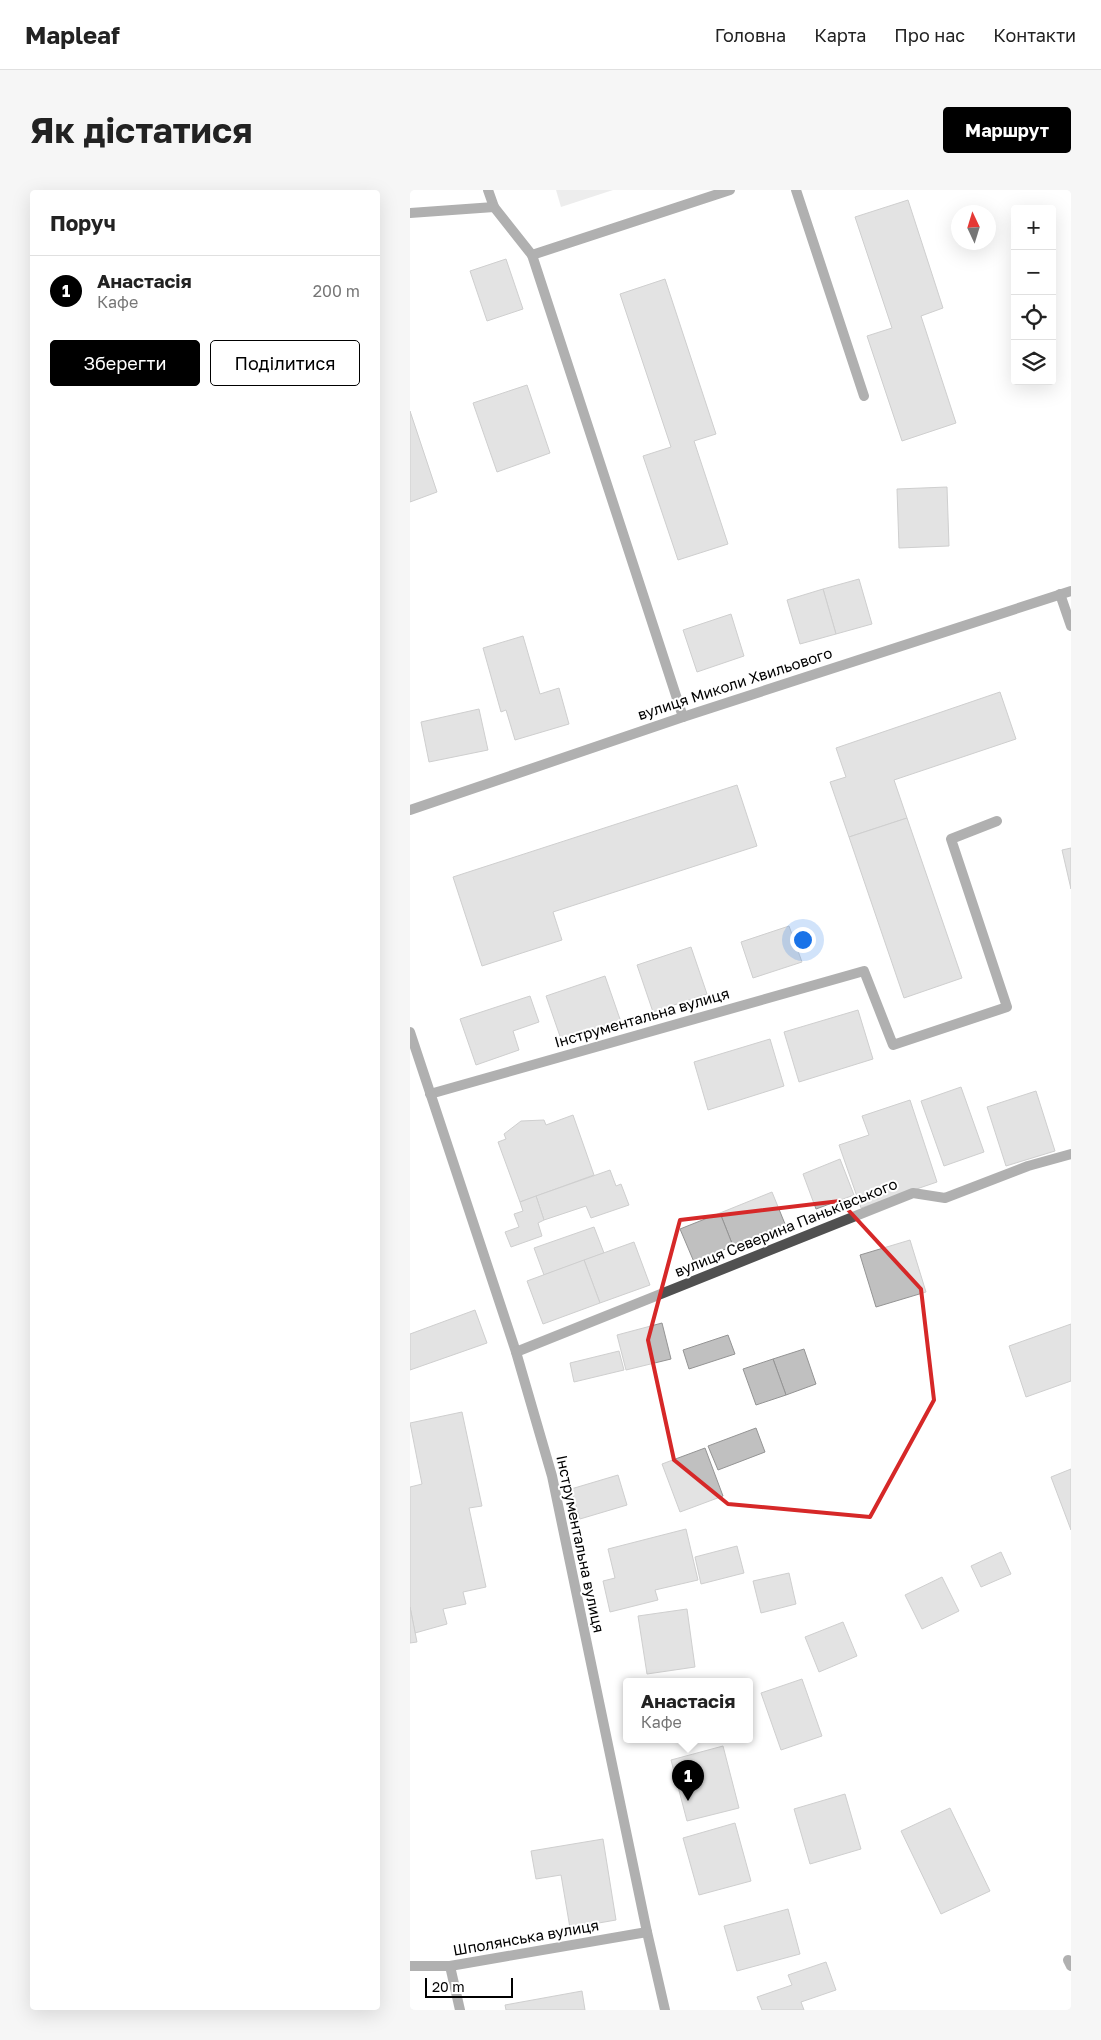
<!DOCTYPE html>
<html lang="uk">
<head>
<meta charset="utf-8">
<style>
	body { margin:0; font-family:"Golos Text",sans-serif; background:#f6f6f6; color:#222 }
	.controls { position:absolute; right:15px; top:15px; display:grid; overflow:hidden; border-radius:5px; box-shadow:0 5px 20px #0002 }
	.controls button { width:45px; height:45px; display:grid; place-items:center; padding:0; border:0; border-bottom:1px solid #e0e0e0; background:#fff; color:#222; font:25px sans-serif }
	.compass { position:absolute; left:541px; top:15px; width:45px; height:45px; border-radius:50%; background:#fff; box-shadow:0 5px 20px #0002; rotate:356deg }
	.scale { position:absolute; left:15px; bottom:12px; width:88px; box-sizing:border-box; padding-left:5px; border:2px solid #000; border-top:0; font-size:14px; line-height:18px; white-space:nowrap; color:#000; -webkit-text-stroke:4px #fff; paint-order:stroke }
	.you { position:absolute; left:392px; top:749px; width:18px; height:18px; margin:-12px; border:4px solid #fff; border-radius:50%; background:#1a73e8; box-shadow:0 0 0 8px #1a73e833 }
	.badge { display:grid; place-items:center; width:32px; height:32px; border-radius:50%; background:#000; color:#fff; font-size:16px; font-weight:700 }
	.pin { position:absolute; translate:-50% -41px; filter:drop-shadow(0 1px 2px #0008) }
	.pin::after { content:''; position:absolute; top:26px; width:18px; height:15px; background:inherit; clip-path:polygon(0 0,100% 0,50% 100%) }
	.popup { position:absolute; left:213px; top:1488px; width:130px; height:65px; box-sizing:border-box; display:grid; place-content:center; border-radius:5px; background:#fff; filter:drop-shadow(0 1px 4px #0005); font-size:16px; white-space:nowrap; color:#767676 }
	.popup b { font-size:19px; color:#222 }
	.popup::after { content:''; position:absolute; left:50%; top:100%; margin-left:-10px; border:10px solid transparent; border-top-color:#fff }
	.list { margin:0; padding:0; list-style:none }
	h2 { display:flex; justify-content:space-between; align-items:center; height:65px; margin:0; padding:0 20px; font-size:21px }
	h2 small { font-size:16px; font-weight:400; color:#767676 }
	.list li { display:grid; grid-template-columns:32px 1fr auto; gap:15px; align-items:center; box-sizing:border-box; height:70px; padding:0 20px; border-top:1px solid #e0e0e0 }
	.list b { display:block; font-size:19px; white-space:nowrap }
	.list p { margin:0; font-size:16px; white-space:nowrap; color:#767676 }
	.list em { font-size:16px; font-style:normal; color:#767676 }
	.actions { display:flex; gap:10px; padding:15px 20px }
	.actions a { flex:1; padding:11px 0; border:1px solid #000; border-radius:5px; text-align:center; font-size:18px; color:#000 }
	.actions .main { background:#000; color:#fff }
	.icon { flex:none; width:28px; height:28px; fill:none; stroke:currentColor; stroke-width:2; stroke-linecap:round; stroke-linejoin:round }
	.map { position:relative; flex:none; width:661px; height:1820px; overflow:hidden; border-radius:5px }
	header { display:flex; align-items:center; gap:30px; box-sizing:border-box; height:70px; padding:0 25px; background:#fff; border-bottom:1px solid #e0e0e0 }
	header strong { font-size:24px }
	nav { display:flex; gap:28px; margin-inline-start:auto; font-size:18px }
	.intro { display:flex; align-items:center; justify-content:space-between; box-sizing:border-box; height:120px; padding:0 30px }
	h1 { margin:0; font-size:35px }
	.button { padding:12px 22px; border-radius:5px; background:#000; color:#fff; font-size:18px; font-weight:700 }
	main { display:flex; gap:30px; padding:0 30px }
	aside { flex:1; background:#fff; border-radius:5px; box-shadow:0 5px 20px #0002 }
	.map>svg:first-child { display:block }
	.green { fill:#d7d7d7 }
	.building { fill:#c0c0c0; stroke:#949494 }
	.lines { fill:none; stroke-linecap:round; stroke-linejoin:round }
	.service { stroke:#505050; stroke-width:10 }
	.minor { stroke:#505050; stroke-width:10 }
	.marked { fill:none; stroke:#d62828; stroke-width:4; stroke-linejoin:round }
	.labels { text-anchor:middle; stroke-width:4; stroke-linejoin:round; paint-order:stroke }
	.street-label { font-size:15px; fill:#000; stroke:#fff }
</style>
</head>
<body>
<header>
<strong>Mapleaf</strong>
<nav><a>Головна</a><a>Карта</a><a>Про нас</a><a>Контакти</a></nav>
</header>
<div class="intro"><h1>Як дістатися</h1><a class="button">Маршрут</a></div>
<main>
<aside>
<h2>Поруч<small></small></h2>
<ul class="list">
<li><span class="badge">1</span><div><b>Анастасія</b><p>Кафе</p></div><em>200 m</em></li>
</ul>
<div class="actions"><a class="main">Зберегти</a><a>Поділитися</a></div>
</aside>
<div class="map">
<svg width="661" height="1820" viewBox="0 0 661 1820">
	<rect width="100%" height="100%" fill="#fff"/>
	<polygon class="green" points="146,0 203,0 151,17"/>
	<g class="building">
		<polygon points="498,10 533,118 511,126 546,233 492,251 457,146 482,138 445,27"/>
		<polygon points="96,69 113,119 77,131 60,81"/>
		<polygon points="255,89 306,244 284,251 318,354 268,370 233,266 261,257 210,104"/>
		<polygon points="117,195 140,263 87,282 63,213"/>
		<polygon points="0,221 27,302 0,312"/>
		<polygon points="537,297 539,356 489,358 487,299"/>
		<polygon points="449,389 462,434 426,444 413,399"/>
		<polygon points="413,399 426,444 390,454 377,410"/>
		<polygon points="321,424 334,466 287,482 273,440"/>
		<polygon points="113,446 130,504 149,498 159,534 105,550 96,520 91,522 73,458"/>
		<polygon points="590,502 606,549 484,590 497,628 439,647 420,592 436,587 426,558"/>
		<polygon points="69,519 78,560 19,572 11,532"/>
		<polygon points="327,595 347,656 143,722 152,750 72,776 43,687"/>
		<polygon points="497,628 552,788 494,808 439,647"/>
		<polygon points="661,658 661,699 652,660"/>
		<polygon points="379,736 392,772 343,788 331,752"/>
		<polygon points="281,757 297,804 243,822 227,775"/>
		<polygon points="195,786 211,832 152,852 136,806"/>
		<polygon points="120,806 129,832 103,841 109,860 66,875 50,829"/>
		<polygon points="448,820 463,869 389,892 374,842"/>
		<polygon points="360,849 374,896 298,920 284,872"/>
		<polygon points="551,897 574,962 534,976 511,911"/>
		<polygon points="626,901 645,961 596,976 577,917"/>
		<polygon points="500,910 527,992 451,1018 429,955 459,945 452,926"/>
		<polygon points="163,925 184,985 110,1012 88,952 96,949 94,944 111,931 134,930 136,935"/>
		<polygon points="430,969 444,1005 406,1019 393,984"/>
		<polygon points="200,980 206,996 211,994 219,1015 181,1028 176,1016 134,1030 126,1006"/>
		<polygon points="362,1002 375,1034 323,1056 310,1023"/>
		<polygon points="126,1006 134,1030 128,1033 132,1046 101,1057 95,1042 109,1037 104,1024 113,1021 110,1012"/>
		<polygon points="310,1023 323,1056 284,1072 270,1039"/>
		<polygon points="184,1037 194,1063 134,1085 124,1058"/>
		<polygon points="500,1050 516,1102 466,1117 450,1065"/>
		<polygon points="224,1052 240,1095 190,1113 174,1070"/>
		<polygon points="174,1070 190,1113 133,1134 117,1091"/>
		<polygon points="65,1120 77,1153 0,1180 0,1144"/>
		<polygon points="252,1133 261,1169 216,1180 207,1145"/>
		<polygon points="661,1134 661,1191 616,1207 599,1156"/>
		<polygon points="318,1145 325,1164 279,1179 273,1160"/>
		<polygon points="394,1159 406,1194 376,1205 363,1169"/>
		<polygon points="209,1161 214,1180 164,1192 160,1173"/>
		<polygon points="363,1169 376,1205 346,1215 333,1179"/>
		<polygon points="52,1222 72,1316 59,1318 76,1397 53,1402 56,1414 33,1419 37,1434 5,1443 0,1417 0,1297 12,1294 0,1233"/>
		<polygon points="346,1238 355,1262 308,1280 298,1256"/>
		<polygon points="295,1258 313,1306 270,1322 252,1274"/>
		<polygon points="661,1279 661,1340 641,1287"/>
		<polygon points="208,1285 217,1315 170,1329 161,1299"/>
		<polygon points="276,1339 288,1390 245,1400 248,1410 200,1422 193,1391 205,1388 198,1359"/>
		<polygon points="327,1356 334,1383 291,1394 285,1367"/>
		<polygon points="591,1362 601,1384 571,1397 561,1376"/>
		<polygon points="379,1383 386,1414 351,1423 343,1391"/>
		<polygon points="532,1387 549,1421 512,1439 495,1405"/>
		<polygon points="0,1417 7,1452 0,1453"/>
		<polygon points="277,1419 285,1477 237,1484 228,1426"/>
		<polygon points="433,1432 447,1466 409,1482 395,1447"/>
		<polygon points="392,1489 412,1546 371,1560 351,1503"/>
		<polygon points="313,1556 329,1618 277,1631 261,1570"/>
		<polygon points="435,1604 451,1659 400,1674 384,1619"/>
		<polygon points="540,1618 580,1701 531,1724 491,1641"/>
		<polygon points="325,1633 341,1691 289,1705 273,1648"/>
		<polygon points="193,1649 206,1730 160,1738 151,1685 126,1689 121,1661"/>
		<polygon points="378,1719 390,1764 327,1781 314,1736"/>
		<polygon points="416,1772 426,1800 391,1812 394,1820 352,1820 347,1807 382,1795 378,1785"/>
		<polygon points="172,1801 175,1820 96,1820 95,1815"/>
	</g>
	<g class="lines">
		<g class="service">
			<polyline points="78,0 84,17"/>
			<polyline points="386,0 454,206"/>
			<polyline points="0,23 84,17 122,65"/>
			<polyline points="650,404 661,436"/>
			<polyline points="273,527 122,65 320,0"/>
			<polyline points="20,904 454,781 483,855 597,817 541,649 587,631"/>
			<polyline points="658,1770 661,1776"/>
			<polyline points="40,1776 50,1820"/>
		</g>
		<g class="minor">
			<polyline points="0,620 273,527 661,401"/>
			<polyline points="0,842 106,1162 142,1286 237,1742 255,1820"/>
			<polyline points="106,1162 503,1003 535,1008 618,976 661,964"/>
			<polyline points="0,1776 40,1776 237,1742"/>
		</g>
	</g>
	<path d="M0 0H661V1820H0ZM430,1011l81,88 13,111 -64,117 -142,-13 -54,-44 -26,-120 32,-120z" fill="#fff" fill-opacity=".55" fill-rule="evenodd"/>
	<path class="marked" d="M430,1011l81,88 13,111 -64,117 -142,-13 -54,-44 -26,-120 32,-120z"/>
	<g class="labels">
		<g class="street-label">
			<text transform="translate(325 494) rotate(-18)" y="5">вулиця Миколи Хвильового</text>
			<text transform="translate(232 828) rotate(-16)" y="5">Інструментальна вулиця</text>
			<text transform="translate(376 1038) rotate(-22)" y="5">вулиця Северина Паньківського</text>
			<text transform="translate(170 1354) rotate(78)" y="5">Інструментальна вулиця</text>
			<text transform="translate(116 1748) rotate(-10)" y="5">Шполянська вулиця</text>
		</g>
	</g>
</svg>
<div class="controls">
<button>+</button>
<button>−</button>
<button><svg class="icon" aria-label="locate" viewBox="0 0 24 24"><circle cx="12" cy="12" r="6"/><path d="M12 2v4M12 18v4M2 12h4M18 12h4"/></svg></button>
<button><svg class="icon" aria-label="layers" viewBox="0 0 24 24"><path d="M12 4l9 5-9 5-9-5zM3 14l9 5 9-5"/></svg></button>
</div>
<svg class="compass" viewBox="-18 -18 36 36"><path d="M0-13l5 13h-10z" fill="#e53935"/><path d="M0 13l5-13h-10z" fill="#767676"/></svg>
<div class="scale">20 m</div>
<div class="you"></div>
<div class="pin badge" style="left:278px;top:1611px">1</div>
<div class="popup"><b>Анастасія</b>Кафе</div>
</div>
</main>
</body>
</html>
